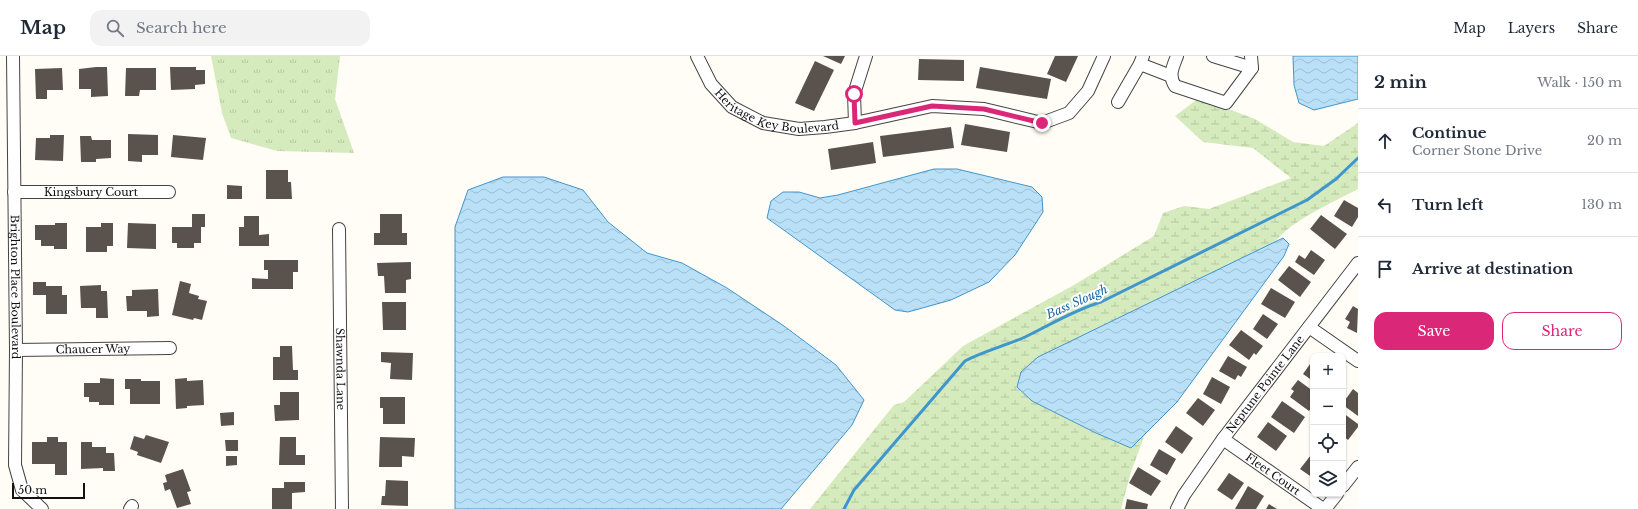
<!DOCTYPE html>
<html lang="en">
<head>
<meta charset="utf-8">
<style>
	body { margin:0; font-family:"Libre Baskerville",serif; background:#f2f2f3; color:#1f2937 }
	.controls { position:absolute; right:12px; bottom:12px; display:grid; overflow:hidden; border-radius:8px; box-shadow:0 1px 3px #0004 }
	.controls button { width:36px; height:36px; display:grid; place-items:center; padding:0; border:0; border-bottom:1px solid #e0e1e3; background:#fff; color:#1f2937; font:20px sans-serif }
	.scale { position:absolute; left:12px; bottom:10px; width:73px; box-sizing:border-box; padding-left:4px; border:2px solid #111; border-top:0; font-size:11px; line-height:14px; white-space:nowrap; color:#111; -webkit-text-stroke:3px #fff; paint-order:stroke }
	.stop { position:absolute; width:12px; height:12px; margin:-9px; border:3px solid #db2777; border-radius:50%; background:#fff }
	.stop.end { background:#db2777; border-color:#fff; box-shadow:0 1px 4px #0008 }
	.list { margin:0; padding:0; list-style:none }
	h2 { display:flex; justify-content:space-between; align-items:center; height:52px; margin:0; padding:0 16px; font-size:17px }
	h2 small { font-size:13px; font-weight:400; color:#747a83 }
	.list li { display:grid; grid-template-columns:26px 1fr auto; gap:12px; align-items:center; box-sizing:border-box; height:64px; padding:0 16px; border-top:1px solid #e0e1e3 }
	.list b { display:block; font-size:15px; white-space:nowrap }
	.list p { margin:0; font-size:13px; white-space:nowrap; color:#747a83 }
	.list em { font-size:13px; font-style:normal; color:#747a83 }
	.actions { display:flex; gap:8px; padding:12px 16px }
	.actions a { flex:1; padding:9px 0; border:1px solid #db2777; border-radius:12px; text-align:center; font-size:14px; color:#db2777 }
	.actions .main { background:#db2777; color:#fff }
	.icon { flex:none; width:22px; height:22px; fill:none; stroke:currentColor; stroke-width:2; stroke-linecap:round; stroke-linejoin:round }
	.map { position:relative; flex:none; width:1358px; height:453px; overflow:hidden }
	header { display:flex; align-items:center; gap:24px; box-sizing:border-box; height:56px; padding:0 20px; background:#fff; border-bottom:1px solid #e0e1e3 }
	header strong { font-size:19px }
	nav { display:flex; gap:22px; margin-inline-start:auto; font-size:14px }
	.search { width:280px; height:36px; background:#f2f2f3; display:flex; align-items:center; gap:10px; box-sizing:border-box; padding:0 14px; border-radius:12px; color:#747a83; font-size:15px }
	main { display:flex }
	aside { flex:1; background:#fff }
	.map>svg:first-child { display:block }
	.grass { fill:url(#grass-tufts) }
	.wetland { fill:url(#wetland-marsh) }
	.water { fill:url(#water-waves); stroke:#3f96cf }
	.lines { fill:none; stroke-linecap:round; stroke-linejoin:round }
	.stream { stroke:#3f96cf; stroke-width:3 }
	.building { fill:#5a524d }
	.minor-casing { stroke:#444; stroke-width:14 }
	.minor { stroke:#fff; stroke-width:12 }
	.route { stroke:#db2777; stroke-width:5 }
	.labels { text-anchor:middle; stroke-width:4; stroke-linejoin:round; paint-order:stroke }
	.street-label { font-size:11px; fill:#111; stroke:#fff }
	.water-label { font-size:12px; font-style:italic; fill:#1768a6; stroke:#fff }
</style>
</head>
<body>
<header>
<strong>Map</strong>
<div class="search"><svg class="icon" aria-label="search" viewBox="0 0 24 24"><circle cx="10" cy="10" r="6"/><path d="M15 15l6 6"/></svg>Search here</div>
<nav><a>Map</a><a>Layers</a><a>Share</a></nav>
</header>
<main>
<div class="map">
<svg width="1358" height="453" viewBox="0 0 1358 453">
	<defs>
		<pattern id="grass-tufts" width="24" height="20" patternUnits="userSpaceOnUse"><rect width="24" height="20" fill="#d5ebbd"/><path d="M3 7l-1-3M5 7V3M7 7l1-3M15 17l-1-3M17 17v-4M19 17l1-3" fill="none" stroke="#b6c8a1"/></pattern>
		<pattern id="wetland-marsh" width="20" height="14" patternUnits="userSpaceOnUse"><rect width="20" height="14" fill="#d5ebbd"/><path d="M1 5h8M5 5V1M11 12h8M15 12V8" fill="none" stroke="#b6c8a1"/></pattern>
		<pattern id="water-waves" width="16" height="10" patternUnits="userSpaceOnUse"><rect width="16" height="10" fill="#b9e0f7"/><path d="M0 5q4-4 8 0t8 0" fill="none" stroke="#9ebfd3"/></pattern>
	</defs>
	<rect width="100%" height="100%" fill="#fffdf5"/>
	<polygon class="grass" points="211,0 340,0 335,43 354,97 277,95 231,82 222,57"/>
	<path class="wetland" d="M1199,42l56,21 38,23 31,4 34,-23v66c-24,13 -66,31 -82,52l-259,146 15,14 64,32 35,15 14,-14 -14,38 -10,37h-311l84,-104 10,-3 59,-56 111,-61 80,-49 9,-23 21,-7 25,3 82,-31 -38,-30 -50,-6 -28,-26z"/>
	<g class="water">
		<polygon points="1293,0 1358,0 1358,43 1314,54 1299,47 1294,29"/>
		<polygon points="934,113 957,113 1032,131 1042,141 1043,156 1015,199 989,226 951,244 908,256 895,254 767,162 771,145 783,136 799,136 820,142 838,139"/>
		<polygon points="503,121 544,121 583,134 608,166 647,197 682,207 727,232 784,270 836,309 864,344 852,369 781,453 455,453 455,171 468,134"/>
		<polygon points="1283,182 1289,188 1284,200 1177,346 1131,392 1096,377 1032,345 1017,331 1021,316 1038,301"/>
	</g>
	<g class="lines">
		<path class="stream" d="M844,453l10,-19 111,-129c19,-10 40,-15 60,-24 25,-12 49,-27 76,-35l206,-102 29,-21 22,-21"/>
	</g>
	<g class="building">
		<polygon points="823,0 845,0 841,8"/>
		<polygon points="1055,0 1078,0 1066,26 1047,18"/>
		<polygon points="919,3 964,4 964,25 918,24"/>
		<polygon points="815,5 834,14 814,55 795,47"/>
		<polygon points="96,11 107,11 108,40 91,41 91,33 79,33 79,13"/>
		<polygon points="170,11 196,11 196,14 205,14 205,28 195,29 195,33 171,34"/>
		<polygon points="980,11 1051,23 1047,43 976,32"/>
		<polygon points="62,12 63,34 47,34 47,43 36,43 35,13"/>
		<polygon points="126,12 156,12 156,34 140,34 139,40 125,40"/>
		<polygon points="965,68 1010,76 1007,96 961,89"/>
		<polygon points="951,71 954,92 883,101 880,80"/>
		<polygon points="128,78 158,79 158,99 142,99 142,106 128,105"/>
		<polygon points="50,79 64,79 63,105 35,104 36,82 50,82"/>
		<polygon points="173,79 206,82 203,104 171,101"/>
		<polygon points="80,80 91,80 92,84 111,84 111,102 96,103 96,106 81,106"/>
		<polygon points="873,86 876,107 831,114 828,93"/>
		<polygon points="266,114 288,114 288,126 291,126 292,143 266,143"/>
		<polygon points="227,129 242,130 242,143 227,143"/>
		<polygon points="1344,144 1358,152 1358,161 1352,171 1334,160"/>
		<polygon points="192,158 205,158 205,171 201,171 201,187 194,187 194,192 177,192 177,187 172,187 172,171 192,171"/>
		<polygon points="380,158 402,158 402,177 407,177 407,189 374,189 374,177 380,177"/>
		<polygon points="1321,159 1347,178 1335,193 1310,173"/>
		<polygon points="244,160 259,160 259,179 269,178 269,190 239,190 239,171 244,171"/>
		<polygon points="55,167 67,167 67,193 54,193 54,190 41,190 41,184 35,184 35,169 55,169"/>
		<polygon points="101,167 113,167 113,190 107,190 107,196 86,196 86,171 101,171"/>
		<polygon points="128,167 156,168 156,193 127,192"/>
		<polygon points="1311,194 1325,204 1314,219 1295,206 1299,199 1305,203"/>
		<polygon points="264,204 298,204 298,216 293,216 293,233 252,233 252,222 268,223 268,214 264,214"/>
		<polygon points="411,206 411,223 406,224 406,237 385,237 384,220 378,220 377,207"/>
		<polygon points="1289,210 1311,226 1300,241 1278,224"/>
		<polygon points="180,225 191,228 189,237 199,240 198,243 207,245 202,264 194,262 193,264 172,259"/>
		<polygon points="33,226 46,226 46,230 62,230 62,239 67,239 67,258 46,258 46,239 33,239"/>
		<polygon points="101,229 101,235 107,235 108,262 96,262 96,252 81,252 80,230"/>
		<polygon points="1271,232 1295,246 1285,262 1261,248"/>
		<polygon points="158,233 159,260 147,261 147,255 127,255 126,240 132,240 132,234"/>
		<polygon points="382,246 406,246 406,274 383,274"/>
		<polygon points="1353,250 1358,253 1357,277 1347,272 1350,266 1345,263"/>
		<polygon points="1263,258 1278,268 1267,283 1253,273"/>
		<polygon points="1241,274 1263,290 1256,299 1254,297 1249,304 1229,289"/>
		<polygon points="280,290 292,290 293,314 298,314 298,324 273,324 273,301 280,301"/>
		<polygon points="381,296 413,297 412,324 390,323 391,307 381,306"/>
		<polygon points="1228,300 1247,311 1241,321 1238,319 1235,324 1219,315"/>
		<polygon points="1310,308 1313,311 1313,325 1303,318"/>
		<polygon points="1212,321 1230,331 1221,348 1203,338"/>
		<polygon points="100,322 114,323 114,349 99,349 99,346 89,346 89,341 84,341 84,327 100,327"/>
		<polygon points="187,322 187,325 203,324 204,349 187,350 187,352 176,353 175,323"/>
		<polygon points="125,323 141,323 141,325 160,325 160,348 130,348 130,333 125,333"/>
		<polygon points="1298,324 1313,335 1313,350 1309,355 1290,341 1294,335 1291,333"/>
		<polygon points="1353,333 1358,337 1358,360 1343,349 1343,347"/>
		<polygon points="280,336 299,336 299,364 275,365 274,349 280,349"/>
		<polygon points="380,341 405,341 405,368 383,368 383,352 380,352"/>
		<polygon points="1198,342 1215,354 1203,370 1186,357"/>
		<polygon points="1282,345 1305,361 1294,377 1271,361"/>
		<polygon points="234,356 234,369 221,370 220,357"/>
		<polygon points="1343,357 1358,368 1358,371 1348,384 1343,380"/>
		<polygon points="1268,366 1287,380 1276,395 1257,381"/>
		<polygon points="1176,370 1193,382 1182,398 1165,386"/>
		<polygon points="146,379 169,386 161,407 137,399 138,396 130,393 134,380 144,383"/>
		<polygon points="47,381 58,381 58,386 67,386 67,419 55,419 55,408 32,408 32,386 47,386"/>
		<polygon points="280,381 296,381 296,399 305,399 305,409 279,409"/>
		<polygon points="380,381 415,382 414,401 402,400 402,411 379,411"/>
		<polygon points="225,384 238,384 238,395 226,395"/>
		<polygon points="81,386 92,386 92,391 106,391 106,397 114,397 115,415 103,415 103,412 81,413"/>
		<polygon points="1159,393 1176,403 1167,419 1150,409"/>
		<polygon points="1311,399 1313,400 1313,422 1300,413"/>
		<polygon points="226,400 237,400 237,409 226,410"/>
		<polygon points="1138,411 1161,425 1151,440 1129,427"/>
		<polygon points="183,413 191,435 187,436 191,448 177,452 170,433 165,435 163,427 167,426 165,419"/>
		<polygon points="1229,417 1244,427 1232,444 1217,434"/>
		<polygon points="386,424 408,425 408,450 381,449 382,440 385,440"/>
		<polygon points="284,426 305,426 305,436 292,437 292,453 272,453 272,432 284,432"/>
		<polygon points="1248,430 1264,440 1256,453 1235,453"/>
		<polygon points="1127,443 1148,448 1147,453 1125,453"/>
		<polygon points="1269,448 1277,453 1266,453"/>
	</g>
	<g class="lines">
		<g class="minor-casing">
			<g id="minor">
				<path id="s1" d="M13,0l3,294 -1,115 7,25 20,19"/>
				<path id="s2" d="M697,0l14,28 21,23 31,16 36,6 26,-2 30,-4 77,-17 52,3 58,14 27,-10 19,-22 16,-35"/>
				<path d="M1177,0c-4,11 -9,19 -2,30l51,17 26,-35 -1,-12"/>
				<polyline points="1213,0 1252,12"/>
				<polyline points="1140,8 1171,20"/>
				<polyline points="1118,46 1140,8 1143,0"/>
				<polyline points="855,67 854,38 866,0"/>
				<path id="s3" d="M14,136h155"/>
				<path id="s4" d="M339,173l3,280"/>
				<polyline points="1309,271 1358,305"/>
				<path id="s5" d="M16,294l154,-2"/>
				<path id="s6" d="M1223,383l100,70"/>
				<polyline points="1343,430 1358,411"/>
				<polyline points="130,453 132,450"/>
				<path id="s7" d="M1177,453l7,-14 39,-56 135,-176"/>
				<polyline points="1325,453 1337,438"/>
			</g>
		</g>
		<use href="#minor" class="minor"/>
	</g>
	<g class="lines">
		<polyline class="route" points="854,38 855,67 932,50 984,53 1042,67"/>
	</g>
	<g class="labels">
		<g class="street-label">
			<text dy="4" stroke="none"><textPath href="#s2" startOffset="107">Heritage Key Boulevard</textPath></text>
			<text dy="4" stroke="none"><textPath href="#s3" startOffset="77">Kingsbury Court</textPath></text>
			<text dy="4" stroke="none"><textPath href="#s1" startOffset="231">Brighton Place Boulevard</textPath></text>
			<text dy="4" stroke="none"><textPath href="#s5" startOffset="77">Chaucer Way</textPath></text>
			<text dy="4" stroke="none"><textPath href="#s4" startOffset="140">Shawnda Lane</textPath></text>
			<text dy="4" stroke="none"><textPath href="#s7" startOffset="153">Neptune Pointe Lane</textPath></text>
			<text dy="4" stroke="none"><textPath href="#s6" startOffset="61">Fleet Court</textPath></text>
		</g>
		<g class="water-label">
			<text transform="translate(1077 246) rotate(-24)" y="4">Bass Slough</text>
		</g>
	</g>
</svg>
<div class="controls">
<button>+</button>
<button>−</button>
<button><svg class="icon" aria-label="locate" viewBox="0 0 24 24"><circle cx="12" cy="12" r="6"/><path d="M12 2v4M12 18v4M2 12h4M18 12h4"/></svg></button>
<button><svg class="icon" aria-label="layers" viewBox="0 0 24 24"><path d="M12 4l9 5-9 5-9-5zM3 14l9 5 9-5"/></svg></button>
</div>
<div class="scale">50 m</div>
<div class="stop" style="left:854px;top:38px"></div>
<div class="stop end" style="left:1042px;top:67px"></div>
</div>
<aside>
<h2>2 min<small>Walk · 150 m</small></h2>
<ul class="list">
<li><svg class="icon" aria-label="ahead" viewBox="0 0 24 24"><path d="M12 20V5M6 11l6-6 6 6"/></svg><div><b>Continue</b><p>Corner Stone Drive</p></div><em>20 m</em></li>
<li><svg class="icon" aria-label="left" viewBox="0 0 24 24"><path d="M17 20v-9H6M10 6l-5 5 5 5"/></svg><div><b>Turn left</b></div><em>130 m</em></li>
<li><svg class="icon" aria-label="arrive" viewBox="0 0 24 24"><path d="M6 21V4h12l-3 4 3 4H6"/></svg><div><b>Arrive at destination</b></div></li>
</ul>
<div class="actions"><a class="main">Save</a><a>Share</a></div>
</aside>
</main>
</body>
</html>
